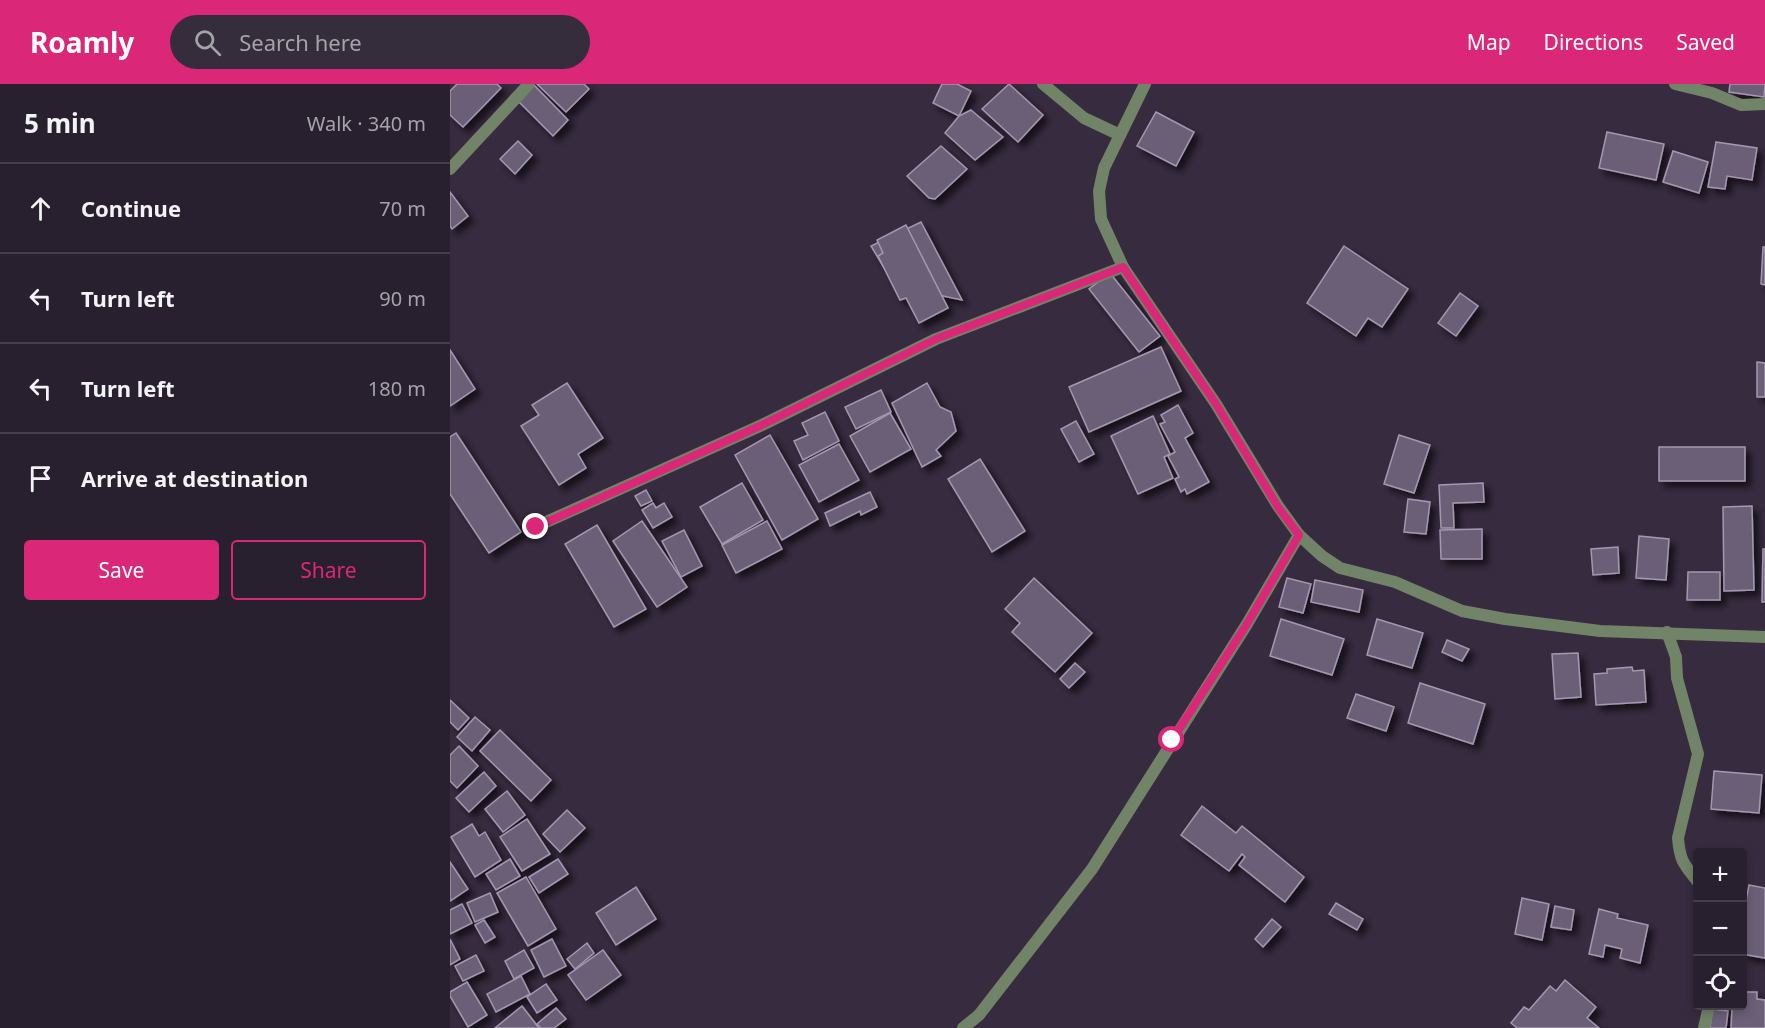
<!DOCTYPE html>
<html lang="en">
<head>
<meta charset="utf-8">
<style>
	body { margin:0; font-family:"Noto Sans",sans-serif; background:#352d3b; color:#f1f3f6 }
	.controls { position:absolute; right:18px; bottom:18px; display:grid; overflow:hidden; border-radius:6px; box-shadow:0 3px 9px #0003 }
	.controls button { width:54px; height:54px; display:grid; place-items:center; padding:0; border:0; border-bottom:2px solid #453e4b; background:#29202f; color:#f1f3f6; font:30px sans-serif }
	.stop { position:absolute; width:18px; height:18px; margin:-14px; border:4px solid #db2777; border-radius:50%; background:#fff }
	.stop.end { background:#db2777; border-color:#fff; box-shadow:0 2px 6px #0008 }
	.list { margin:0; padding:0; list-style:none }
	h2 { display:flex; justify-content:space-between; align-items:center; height:78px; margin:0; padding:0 24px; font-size:26px }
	h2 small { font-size:20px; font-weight:400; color:#a5a3aa }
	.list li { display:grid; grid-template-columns:39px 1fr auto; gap:18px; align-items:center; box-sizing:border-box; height:90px; padding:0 24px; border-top:2px solid #453e4b }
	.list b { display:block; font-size:22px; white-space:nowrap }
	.list em { font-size:20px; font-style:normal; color:#a5a3aa }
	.actions { display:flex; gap:12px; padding:18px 24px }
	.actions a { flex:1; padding:14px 0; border:2px solid #db2777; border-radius:6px; text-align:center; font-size:21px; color:#db2777 }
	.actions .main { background:#db2777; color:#fff }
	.icon { flex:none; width:33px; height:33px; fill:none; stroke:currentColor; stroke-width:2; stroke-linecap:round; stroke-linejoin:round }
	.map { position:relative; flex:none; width:1315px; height:944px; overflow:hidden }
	header { display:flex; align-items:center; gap:36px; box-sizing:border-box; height:84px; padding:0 30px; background:#db2777; color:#fff }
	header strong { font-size:28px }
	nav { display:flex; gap:33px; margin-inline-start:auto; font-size:21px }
	.search { width:420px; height:54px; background:#352d3b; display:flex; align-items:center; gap:15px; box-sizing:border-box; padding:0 21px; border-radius:33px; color:#a5a3aa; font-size:22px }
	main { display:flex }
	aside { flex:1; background:#29202f }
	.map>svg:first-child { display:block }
	.building { fill:#6b5f76; stroke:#a497b0; stroke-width:1.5; filter:url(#shadow) }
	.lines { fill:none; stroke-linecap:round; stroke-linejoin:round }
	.minor { stroke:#718468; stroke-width:12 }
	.route { stroke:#db2777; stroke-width:8 }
</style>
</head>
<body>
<header>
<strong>Roamly</strong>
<div class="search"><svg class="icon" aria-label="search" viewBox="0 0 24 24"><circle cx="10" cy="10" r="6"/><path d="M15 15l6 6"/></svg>Search here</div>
<nav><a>Map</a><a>Directions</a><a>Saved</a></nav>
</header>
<main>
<aside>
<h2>5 min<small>Walk · 340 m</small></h2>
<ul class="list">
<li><svg class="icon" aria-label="ahead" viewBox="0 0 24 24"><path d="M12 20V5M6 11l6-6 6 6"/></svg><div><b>Continue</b></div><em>70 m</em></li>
<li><svg class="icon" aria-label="left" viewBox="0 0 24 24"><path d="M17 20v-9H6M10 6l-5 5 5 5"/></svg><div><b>Turn left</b></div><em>90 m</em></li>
<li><svg class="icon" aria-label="left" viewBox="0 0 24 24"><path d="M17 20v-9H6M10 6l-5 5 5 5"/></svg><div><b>Turn left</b></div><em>180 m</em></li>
<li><svg class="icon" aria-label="arrive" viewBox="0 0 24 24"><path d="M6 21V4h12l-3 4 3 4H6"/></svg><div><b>Arrive at destination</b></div></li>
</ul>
<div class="actions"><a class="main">Save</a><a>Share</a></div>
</aside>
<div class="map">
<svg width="1315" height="944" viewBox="0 0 1315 944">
	<defs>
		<filter id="shadow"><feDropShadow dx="5.5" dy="5.5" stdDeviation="3" flood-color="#0009"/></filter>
	</defs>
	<rect width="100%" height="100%" fill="#372b3f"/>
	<g class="building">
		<polygon points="7,0 47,0 51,4 13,43 0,31 0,7"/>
		<polygon points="83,0 118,36 103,52 67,16"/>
		<polygon points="87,0 134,0 139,5 116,28"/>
		<polygon points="492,0 507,0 521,7 509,32 483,19"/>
		<polygon points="559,0 593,31 568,58 532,25"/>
		<polygon points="1280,0 1315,0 1314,13 1279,8"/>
		<polygon points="521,26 553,53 525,76 495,49 509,32"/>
		<polygon points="706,28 744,48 726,82 687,62"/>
		<polygon points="1157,48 1214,60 1206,96 1149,84"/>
		<polygon points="68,57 82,71 65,90 50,75"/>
		<polygon points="1266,58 1307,64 1302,96 1277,92 1275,105 1258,103"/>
		<polygon points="491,62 517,85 485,115 479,114 457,92"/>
		<polygon points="1223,67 1258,78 1249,109 1213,98"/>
		<polygon points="0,108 18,132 2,145 0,142"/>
		<polygon points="471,138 512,216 445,202 421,162"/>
		<polygon points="456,141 498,224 469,239 456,214 450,216 428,172 433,169 427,156"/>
		<polygon points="894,162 958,205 932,243 918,234 906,252 857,219"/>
		<polygon points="1313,163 1315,163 1315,201 1311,200"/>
		<polygon points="660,189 710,252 689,268 639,205"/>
		<polygon points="1010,209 1028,222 1006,252 988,239"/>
		<polygon points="711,263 731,307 639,348 619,303"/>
		<polygon points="0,266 25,305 0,322"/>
		<polygon points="1307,278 1315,279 1315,313 1307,313"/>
		<polygon points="117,299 153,354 128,370 136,384 109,401 71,342 89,331 82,321"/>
		<polygon points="477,299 490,323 501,328 506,347 486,366 491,372 472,383 442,319"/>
		<polygon points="431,306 441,328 406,345 395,323"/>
		<polygon points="728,321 743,349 735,354 759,398 737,410 735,405 731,408 725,395 729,393 718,372 725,368 710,340 715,338 711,331"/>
		<polygon points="375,328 389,357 353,376 344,357 358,351 352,339"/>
		<polygon points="440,329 461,365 420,388 400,352"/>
		<polygon points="703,332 720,370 714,373 723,394 688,410 661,352"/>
		<polygon points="626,337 644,370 629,378 611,345"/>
		<polygon points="6,349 71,448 39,469 0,410 0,353"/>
		<polygon points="320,351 368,435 332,456 285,371"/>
		<polygon points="949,351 980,361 964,409 934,400"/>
		<polygon points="389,360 409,396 369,418 349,381"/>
		<rect x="1209" y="363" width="86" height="34"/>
		<polygon points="530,375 575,447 542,468 498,395"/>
		<polygon points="292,399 313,436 272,460 250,423"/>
		<polygon points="1033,399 1034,418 1003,419 1004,444 991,444 989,401"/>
		<polygon points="196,406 202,417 191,422 185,412"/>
		<polygon points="420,408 427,423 411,431 410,427 380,442 375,429"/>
		<polygon points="958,415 980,418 976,450 954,448"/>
		<polygon points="203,419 206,424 214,419 222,433 203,444 192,426"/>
		<polygon points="1302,422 1304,506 1274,507 1273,423"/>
		<polygon points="192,437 237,503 207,523 163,457"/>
		<polygon points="317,437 332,465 286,489 272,461"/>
		<polygon points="147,441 196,525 164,543 115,460"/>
		<polygon points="1032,445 1032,475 991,475 990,446"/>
		<polygon points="234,446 252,482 231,493 212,457"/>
		<polygon points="1189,452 1219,455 1216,496 1186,494"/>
		<polygon points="1168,463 1169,489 1143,491 1141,465"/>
		<polygon points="1313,465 1315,465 1315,518 1312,518"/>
		<polygon points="1238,488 1270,488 1270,516 1237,516"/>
		<polygon points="584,494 642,549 605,588 562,548 570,539 555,525"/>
		<polygon points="837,494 861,500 853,529 829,523"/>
		<polygon points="865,496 913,506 909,528 861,518"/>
		<polygon points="831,535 894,555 882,591 820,572"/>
		<polygon points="927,535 973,549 962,584 917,571"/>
		<polygon points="997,556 1019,565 1012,577 992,568"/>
		<polygon points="1128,569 1131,613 1105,615 1102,570"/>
		<polygon points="625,579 635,588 619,604 610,595"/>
		<polygon points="1182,583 1183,587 1194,586 1196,618 1146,621 1144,590 1157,589 1157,585"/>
		<polygon points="970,599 1035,620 1023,660 958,639"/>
		<polygon points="906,610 944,623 936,647 897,634"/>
		<polygon points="0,616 19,634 8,646 0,638"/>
		<polygon points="25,633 40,646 22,667 7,653"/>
		<polygon points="50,646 101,696 81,717 30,667"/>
		<polygon points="9,662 28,682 7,704 0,697 0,671"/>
		<polygon points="1264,687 1312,691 1309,729 1261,725"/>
		<polygon points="34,688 46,702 19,728 6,714"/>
		<polygon points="57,707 75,731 53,748 35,725"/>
		<polygon points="752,722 786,749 792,742 854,793 835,818 789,781 795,773 792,770 779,787 731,751"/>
		<polygon points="117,726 135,744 110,768 93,750"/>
		<polygon points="77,735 100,770 72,787 50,753"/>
		<polygon points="22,740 29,752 35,748 51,776 25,793 1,753"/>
		<polygon points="60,775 70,792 46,806 36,790"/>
		<polygon points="108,775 118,790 89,809 79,793"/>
		<polygon points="0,778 18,805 0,817"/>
		<polygon points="76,793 106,845 78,862 47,809"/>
		<polygon points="1299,801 1315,804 1315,874 1292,870 1292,816 1296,817"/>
		<polygon points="186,803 206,835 166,861 146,829"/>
		<polygon points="40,809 48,828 25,838 17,819"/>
		<polygon points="1072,814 1099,820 1092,856 1065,850"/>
		<polygon points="886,819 913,835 907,846 879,830"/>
		<polygon points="12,820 22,839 0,850 0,826"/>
		<polygon points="1105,822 1124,826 1121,846 1101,843"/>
		<polygon points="1149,825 1168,830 1167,834 1198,841 1190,879 1170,874 1172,865 1155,861 1153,873 1139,870"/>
		<polygon points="822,835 831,843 813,863 805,855"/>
		<polygon points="34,836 45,853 35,859 25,841"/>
		<polygon points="0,855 10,875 0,881"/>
		<polygon points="102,855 116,882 94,893 81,866"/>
		<polygon points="137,859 144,869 125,885 117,875"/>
		<polygon points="74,866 84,884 64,895 55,877"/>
		<polygon points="153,866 171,891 136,916 118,891"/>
		<polygon points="26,871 34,887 13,897 5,882"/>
		<polygon points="71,892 80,910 46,928 37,910"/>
		<polygon points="1115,896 1146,923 1137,934 1149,944 1067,944 1061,939 1074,923 1079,926 1100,902 1106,907"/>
		<polygon points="17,898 37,931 18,943 0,912 0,908"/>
		<polygon points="96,900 107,916 87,929 77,913"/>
		<polygon points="1293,908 1307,908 1307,915 1315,916 1315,944 1281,944 1282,925 1276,925 1277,922 1292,922"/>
		<polygon points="72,922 89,944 45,944"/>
		<polygon points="106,924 116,935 104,944 91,944 87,940"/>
		<polygon points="1262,925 1278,927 1276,944 1260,944"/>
	</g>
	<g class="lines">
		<g class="minor">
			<polyline points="593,0 634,34 670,51"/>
			<polyline points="695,0 654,84 649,107 651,135 673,183 766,320 828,422 849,451 872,472 890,484 945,498 1012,527 1055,535 1150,547 1315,553"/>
			<polyline points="1225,0 1262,9 1291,21 1315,20"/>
			<polyline points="0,85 79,0"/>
			<polyline points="85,443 312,341 486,255 673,183"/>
			<path d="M1217,548l9,25 1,21 21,76 -20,84c2,24 6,26 20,44"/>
			<polyline points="513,944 529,931 642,785 797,540 849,451"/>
			<polyline points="1254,944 1259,922"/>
		</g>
	</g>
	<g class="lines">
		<polyline class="route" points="86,443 312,341 486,255 673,183 766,320 828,423 849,451 797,540 722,656"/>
	</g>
</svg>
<div class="controls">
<button>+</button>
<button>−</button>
<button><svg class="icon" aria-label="locate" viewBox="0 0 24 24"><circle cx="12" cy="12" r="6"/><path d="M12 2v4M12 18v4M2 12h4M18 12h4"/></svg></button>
</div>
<div class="stop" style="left:722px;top:656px"></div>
<div class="stop end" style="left:86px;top:443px"></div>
</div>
</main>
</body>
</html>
